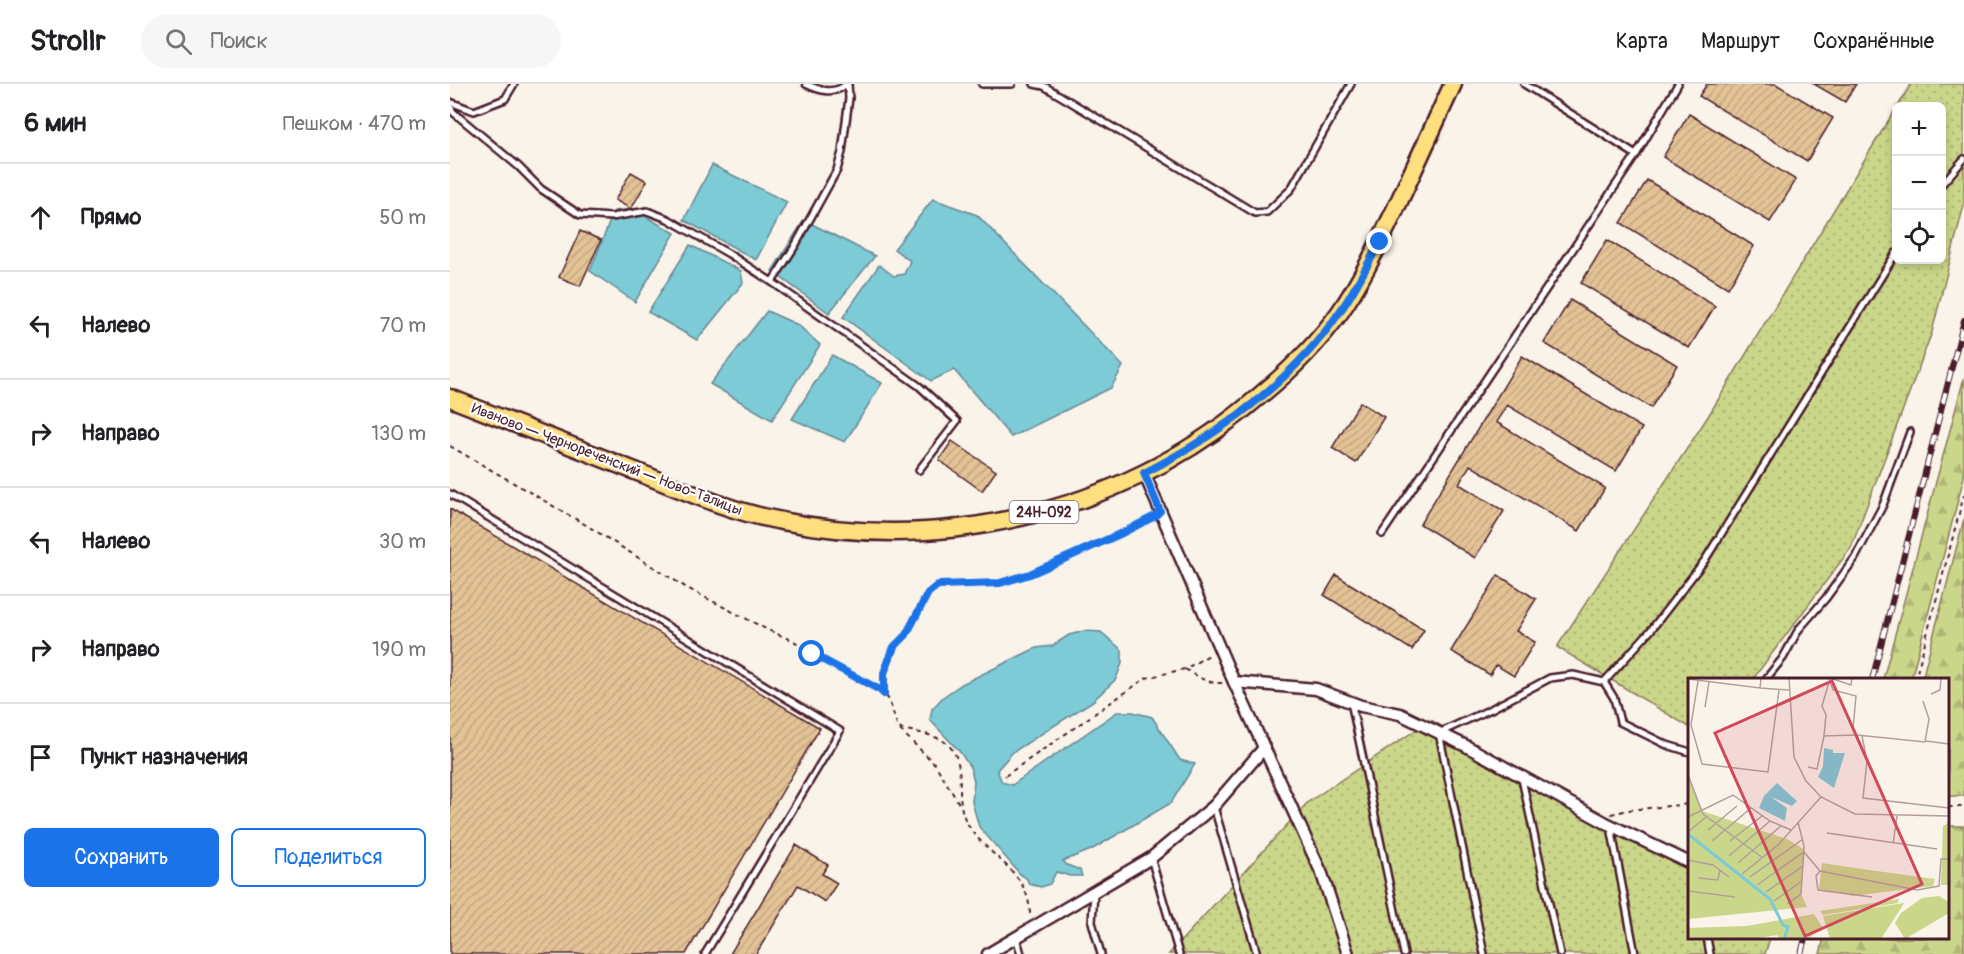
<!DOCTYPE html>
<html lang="ru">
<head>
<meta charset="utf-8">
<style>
	body { margin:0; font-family:Pangolin,sans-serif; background:#f6f6f6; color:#202124 }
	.controls { position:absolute; right:18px; top:18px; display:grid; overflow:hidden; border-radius:9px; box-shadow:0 3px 9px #0003 }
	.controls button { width:54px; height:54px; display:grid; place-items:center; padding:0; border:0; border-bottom:2px solid #e0e0e0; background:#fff; color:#202124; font:30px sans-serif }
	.stop { position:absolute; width:18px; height:18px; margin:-14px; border:4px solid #1a73e8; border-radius:50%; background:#fff }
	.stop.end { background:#1a73e8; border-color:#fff; box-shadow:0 2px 6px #0008 }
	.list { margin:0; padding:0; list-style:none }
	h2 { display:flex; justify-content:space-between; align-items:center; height:78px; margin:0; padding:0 24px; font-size:26px }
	h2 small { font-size:20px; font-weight:400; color:#757577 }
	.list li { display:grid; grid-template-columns:39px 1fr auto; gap:18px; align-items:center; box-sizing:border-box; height:108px; padding:0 24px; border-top:2px solid #e0e0e0 }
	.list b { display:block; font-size:22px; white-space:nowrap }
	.list em { font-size:20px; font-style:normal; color:#757577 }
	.actions { display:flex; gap:12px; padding:18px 24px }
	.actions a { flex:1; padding:14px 0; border:2px solid #1a73e8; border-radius:9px; text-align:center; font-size:21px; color:#1a73e8 }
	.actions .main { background:#1a73e8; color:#fff }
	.icon { flex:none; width:33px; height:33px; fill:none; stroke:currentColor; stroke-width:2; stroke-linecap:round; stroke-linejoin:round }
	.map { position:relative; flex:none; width:1514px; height:870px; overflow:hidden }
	header { display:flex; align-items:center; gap:36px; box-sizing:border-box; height:84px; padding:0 30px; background:#fff; border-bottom:2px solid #e0e0e0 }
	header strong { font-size:28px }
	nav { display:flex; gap:33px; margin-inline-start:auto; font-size:21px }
	.search { width:420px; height:54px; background:#f6f6f6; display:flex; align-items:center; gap:15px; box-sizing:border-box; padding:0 21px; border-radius:33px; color:#757577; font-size:22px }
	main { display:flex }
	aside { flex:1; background:#fff }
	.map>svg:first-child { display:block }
	.forest { fill:url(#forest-firs); stroke:#8a7a5a; stroke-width:1.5 }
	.garden { fill:url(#garden-dots); stroke:#8a7a5a; stroke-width:1.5 }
	.water { fill:#7bcbd7; stroke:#678692; stroke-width:1.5 }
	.building { fill:url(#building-hatch); stroke:#4a1f2b; stroke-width:1.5 }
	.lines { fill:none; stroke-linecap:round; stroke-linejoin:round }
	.service-casing { stroke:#4a1f2b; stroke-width:10 }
	.minor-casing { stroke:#4a1f2b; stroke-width:15 }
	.primary-casing { stroke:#4a1f2b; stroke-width:21 }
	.path { stroke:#4a1f2b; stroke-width:2; stroke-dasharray:4.5 4.5; stroke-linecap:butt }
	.service { stroke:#fff; stroke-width:5 }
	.minor { stroke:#fff; stroke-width:10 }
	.primary { stroke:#fedf80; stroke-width:16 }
	.rail-casing { stroke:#4a1f2b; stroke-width:6 }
	.rail { stroke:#fff; stroke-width:4; stroke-dasharray:11; stroke-linecap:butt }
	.route { stroke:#1a73e8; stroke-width:8 }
	.labels { text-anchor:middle; stroke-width:4.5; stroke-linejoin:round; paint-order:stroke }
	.shield { fill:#fff; stroke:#80626b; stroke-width:1.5 }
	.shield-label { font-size:14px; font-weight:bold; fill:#4a1f2b }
	.street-label { font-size:15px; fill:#4a1f2b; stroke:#fff }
	.inset-river { fill:none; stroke:#7bcbd7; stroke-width:3 }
	.inset-road { fill:none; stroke:#b39e9e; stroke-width:1.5 }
	.view { fill:#d1495b; fill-opacity:0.15; stroke:#d1495b; stroke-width:3 }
	.inset-edge { fill:none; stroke:#4a1f2b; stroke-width:3 }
</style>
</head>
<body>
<header>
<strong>Strollr</strong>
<div class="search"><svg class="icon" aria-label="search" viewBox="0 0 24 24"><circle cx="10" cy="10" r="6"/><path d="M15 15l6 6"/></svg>Поиск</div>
<nav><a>Карта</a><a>Маршрут</a><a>Сохранённые</a></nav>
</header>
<main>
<aside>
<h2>6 мин<small>Пешком · 470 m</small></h2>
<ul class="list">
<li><svg class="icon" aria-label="ahead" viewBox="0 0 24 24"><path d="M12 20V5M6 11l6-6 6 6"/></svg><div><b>Прямо</b></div><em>50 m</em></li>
<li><svg class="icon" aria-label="left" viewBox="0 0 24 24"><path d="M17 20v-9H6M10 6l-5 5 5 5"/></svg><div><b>Налево</b></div><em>70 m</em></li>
<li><svg class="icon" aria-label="right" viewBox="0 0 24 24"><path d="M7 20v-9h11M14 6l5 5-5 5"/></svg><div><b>Направо</b></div><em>130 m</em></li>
<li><svg class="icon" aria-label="left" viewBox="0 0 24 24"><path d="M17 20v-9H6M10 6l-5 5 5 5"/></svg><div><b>Налево</b></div><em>30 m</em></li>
<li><svg class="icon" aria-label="right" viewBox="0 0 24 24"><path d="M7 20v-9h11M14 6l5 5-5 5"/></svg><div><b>Направо</b></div><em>190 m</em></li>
<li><svg class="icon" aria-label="arrive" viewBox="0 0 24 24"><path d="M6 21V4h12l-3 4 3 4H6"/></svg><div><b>Пункт назначения</b></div></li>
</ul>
<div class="actions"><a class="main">Сохранить</a><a>Поделиться</a></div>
</aside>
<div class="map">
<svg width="1514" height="870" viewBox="0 0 1514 870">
	<defs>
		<pattern id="forest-firs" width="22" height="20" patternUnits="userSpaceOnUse" patternTransform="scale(1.5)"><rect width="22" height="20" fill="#cad689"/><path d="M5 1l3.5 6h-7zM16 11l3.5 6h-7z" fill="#afb776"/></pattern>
		<pattern id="garden-dots" width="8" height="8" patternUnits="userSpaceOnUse" patternTransform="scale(1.5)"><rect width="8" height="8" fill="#cad689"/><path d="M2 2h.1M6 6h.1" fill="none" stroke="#afb776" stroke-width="1.8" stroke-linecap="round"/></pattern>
		<pattern id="building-hatch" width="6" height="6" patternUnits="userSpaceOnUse" patternTransform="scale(1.5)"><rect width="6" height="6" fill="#e3c396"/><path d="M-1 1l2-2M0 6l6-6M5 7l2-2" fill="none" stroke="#c4a781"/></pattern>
	</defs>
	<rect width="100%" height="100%" fill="#f9f3ea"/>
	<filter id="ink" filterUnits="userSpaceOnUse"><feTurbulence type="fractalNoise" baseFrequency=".0167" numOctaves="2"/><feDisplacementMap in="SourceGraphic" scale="12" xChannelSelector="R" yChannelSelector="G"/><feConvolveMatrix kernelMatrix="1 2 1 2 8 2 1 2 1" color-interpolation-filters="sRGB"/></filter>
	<g filter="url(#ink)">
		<g class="forest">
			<polygon points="1514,294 1514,393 1461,595 1433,595"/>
			<polygon points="1514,435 1514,712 1498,712 1498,596 1472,595"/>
			<polygon points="1498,742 1514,742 1514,870 1370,870 1374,854 1498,854"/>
		</g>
		<g class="garden">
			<polygon points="1461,0 1514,0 1514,121 1482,248 1401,464 1303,595 1240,596 1239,643 1107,563 1257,334 1446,24 1446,176 1492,176 1492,22 1448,22"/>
			<polygon points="981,636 1239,784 1240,854 1320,854 1315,870 719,870 858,718"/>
		</g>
		<g class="water">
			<polygon points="262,81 337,118 306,176 234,136"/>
			<polygon points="483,115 527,131 673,282 661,304 561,353 504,286 481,297 393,233 429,181 444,192 454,190 460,177 444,165"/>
			<polygon points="182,125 225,149 185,218 140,187 164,127"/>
			<polygon points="354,136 425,172 379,229 322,187"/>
			<polygon points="240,161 291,187 293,199 247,256 198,228"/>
			<polygon points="317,227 348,241 370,261 322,336 260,300"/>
			<polygon points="382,271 432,299 395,358 342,335"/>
			<polygon points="635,547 651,548 672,566 672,579 666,595 643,617 563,668 547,686 552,698 562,701 667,628 683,628 702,633 730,676 745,680 721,719 641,766 613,777 617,781 630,786 632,792 620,792 606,788 600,800 591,803 579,800 577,795 570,790 529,743 522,718 524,697 520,683 510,668 480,636 482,625 493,613 512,600 586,564 602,562 619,551"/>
		</g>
		<g class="building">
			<polygon points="1257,0 1326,0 1383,34 1357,77 1249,12"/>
			<polygon points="1364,0 1406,0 1395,18"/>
			<polygon points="1239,30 1346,96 1320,138 1213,73"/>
			<polygon points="181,88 197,97 181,125 165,116"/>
			<polygon points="1197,96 1304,162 1278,204 1171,139"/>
			<polygon points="130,147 151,156 130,202 109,193"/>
			<polygon points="1157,156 1265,222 1239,264 1131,199"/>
			<polygon points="1120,216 1227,281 1201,324 1094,259"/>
			<polygon points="1072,272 1192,344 1166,387 1057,321 1046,338 1155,404 1129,447 1020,381 1009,400 1054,427 1025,474 970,440"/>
			<polygon points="910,318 934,333 906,379 882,364"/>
			<polygon points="502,357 546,387 532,407 489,376"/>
			<polygon points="0,425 370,644 236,870 0,870"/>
			<polygon points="886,491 974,546 962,566 874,511"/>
			<polygon points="1048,491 1086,515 1066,547 1085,558 1064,592 1046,581 1040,591 1001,567"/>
			<polygon points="346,761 378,781 372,790 387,799 375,818 348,801 306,870 280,870"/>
		</g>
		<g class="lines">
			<g class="service-casing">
				<g id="service">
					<path d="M356,0c14,7 28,11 41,0"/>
					<polyline points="532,0 562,0"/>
					<polyline points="584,0 594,2 805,129 817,128 841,105 901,0"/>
					<polyline points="1074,0 1186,71"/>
					<polyline points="0,18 24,27 55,15 64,0"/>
					<polyline points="0,22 3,28 68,82 91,105 130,131 162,133 197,127 218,135 279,170 322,198 345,162 387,86 392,68 399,14 398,0"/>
					<polyline points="1492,100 1514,75"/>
					<polyline points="322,198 469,302 507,337 469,386"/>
					<polyline points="0,410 390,647 255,870"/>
					<polyline points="932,450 1186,71 1228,0"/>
					<polyline points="1315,596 1333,574 1349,545 1376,514 1405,474 1433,421 1460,348"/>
					<polyline points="1154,598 1164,614 1170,638 1217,661 1240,668"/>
					<polyline points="901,618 954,870"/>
					<polyline points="1072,695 1110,870"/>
					<polyline points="764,723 807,870"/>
					<polyline points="1161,743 1185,870"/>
					<polyline points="701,774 729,870"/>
					<polyline points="644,809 642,838 651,870"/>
					<polyline points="566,853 571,870"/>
					<polyline points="1257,854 1260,870"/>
					<polyline points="1034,870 989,649 1041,625 1100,594 1123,591 1154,598 1201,546 1255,476 1446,169"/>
				</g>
			</g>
			<g class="minor-casing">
				<g id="minor">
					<polyline points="694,389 784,598 872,790 898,870"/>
					<polyline points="784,598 866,605 911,622 950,630 1016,662 1156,739 1240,779"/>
					<polyline points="538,870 701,774 764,722 814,664"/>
				</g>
			</g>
			<g class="primary-casing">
				<path id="primary" d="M0,314c62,24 123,49 185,73 48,19 96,41 147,50 170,34 351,-13 481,-128 29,-24 55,-50 77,-81 22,-32 39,-69 56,-104 19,-41 38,-83 57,-124"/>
			</g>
			<g class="path">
				<path d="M0,362l136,79 101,63 81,42 26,11 18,13 69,35 8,11 9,28c14,4 37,6 48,15 23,18 7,54 20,78 20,38 64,47 64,95"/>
				<path d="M735,585c13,8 23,15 39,14"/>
				<polyline points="1465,596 1514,411"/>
				<polyline points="434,610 434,589 444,563 456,551 478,509 488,501 550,499 580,490 672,449 702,434"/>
				<polyline points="450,646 485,680 511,723"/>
				<polyline points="555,692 696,594 735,585 759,571"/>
				<polyline points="1498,723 1514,723"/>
				<polyline points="1161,730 1178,726 1240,720"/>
			</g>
			<use href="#service" class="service"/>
			<use href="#minor" class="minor"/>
			<use href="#primary" class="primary"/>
			<g class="rail-casing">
				<g id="rail">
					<polyline points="1422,596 1514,236"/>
					<polyline points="1351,870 1355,854"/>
				</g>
			</g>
			<use href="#rail" class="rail"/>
		</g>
	</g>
	<g class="lines" filter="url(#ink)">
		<path class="route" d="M362,570l68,36 4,4v-21l10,-26 12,-12 22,-42 10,-8 62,-2 30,-9 92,-41 33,-17 5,-5 -16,-38c75,-38 149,-92 197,-163 15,-21 26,-45 39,-68"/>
	</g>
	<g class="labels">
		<rect class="shield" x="559.5" y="417" width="69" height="22" rx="4.5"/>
		<g class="shield-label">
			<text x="594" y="433">24Н-092</text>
		</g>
		<g class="street-label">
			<text transform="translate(157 375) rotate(21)" y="5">Иваново — Чернореченский — Ново-Талицы</text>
		</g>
	</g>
	<g transform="translate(1238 594)">
		<rect width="261" height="261" fill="#f9f3ea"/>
		<path d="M211,221l-1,4 -75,12 -3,-4zM216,225l-23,36h-51l-7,-23zM126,236l9,14 -16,11h-27l-3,-4 -24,4 -65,-2v-9l59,-2z" fill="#cad689"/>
		<path d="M0,94l14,39 85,28 18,11 -4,44 6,13 -119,12zM261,145v62h-8l2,-59zM134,185l40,6 73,10 -2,7 -80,10 -34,-7zM251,218l10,6v11l-44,26 -10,-16 6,-10 21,-15z" fill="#cad689"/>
		<path d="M136,70l9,2v3h12l-11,35 -16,-11 5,-11zM89,105l20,18 -5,5 -21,-9 16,11 -2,13 -26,-13 5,-12z" fill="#7bcbd7"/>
		<path class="inset-river" d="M0,156l82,65 13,26 5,2 -4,12"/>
		<path class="inset-road" d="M101,0l5,79 12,24 15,16 34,17 94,2M141,0l4,12 23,6 -3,33 4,6 68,7 4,-23 -6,-18M142,0l21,7 1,-7M0,1l72,9 1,-10M10,3l-7,44 11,39 66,8 11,-82M141,4l-7,24 4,9 -2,21 31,-1M72,10l29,2M243,16l9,-4 1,-11M17,29l4,-25M174,58l5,25 -4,37 86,10M238,63l23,3M120,89l9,2 7,-33M0,97l15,39 60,44M0,139l45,-22 37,26 21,9M20,152l29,-24M1,153l17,-14M139,155l110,16M24,163l39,-33M42,163l32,-25M205,166l4,-28M41,178l41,-35M0,182l25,5 16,12M50,185l43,-37M132,193l-4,5 2,14 54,7M54,196l36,-29 43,-48M62,199l53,-38M10,200l20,2 2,-10M69,207l47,-33 16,19 97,19 22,-4 2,-27h8M0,213l47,6M78,214l37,-26M86,223l28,-20M99,226l14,-10 3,-48 -6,-24"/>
		<path class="view" d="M144,3l90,203 -117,52 -90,-203z"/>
		<rect width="261" height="261" class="inset-edge"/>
	</g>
</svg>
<div class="controls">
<button>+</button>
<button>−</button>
<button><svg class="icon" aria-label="locate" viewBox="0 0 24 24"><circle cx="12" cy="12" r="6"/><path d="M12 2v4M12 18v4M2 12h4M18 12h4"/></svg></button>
</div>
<div class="stop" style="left:362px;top:570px"></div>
<div class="stop end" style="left:930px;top:158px"></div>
</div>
</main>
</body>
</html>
